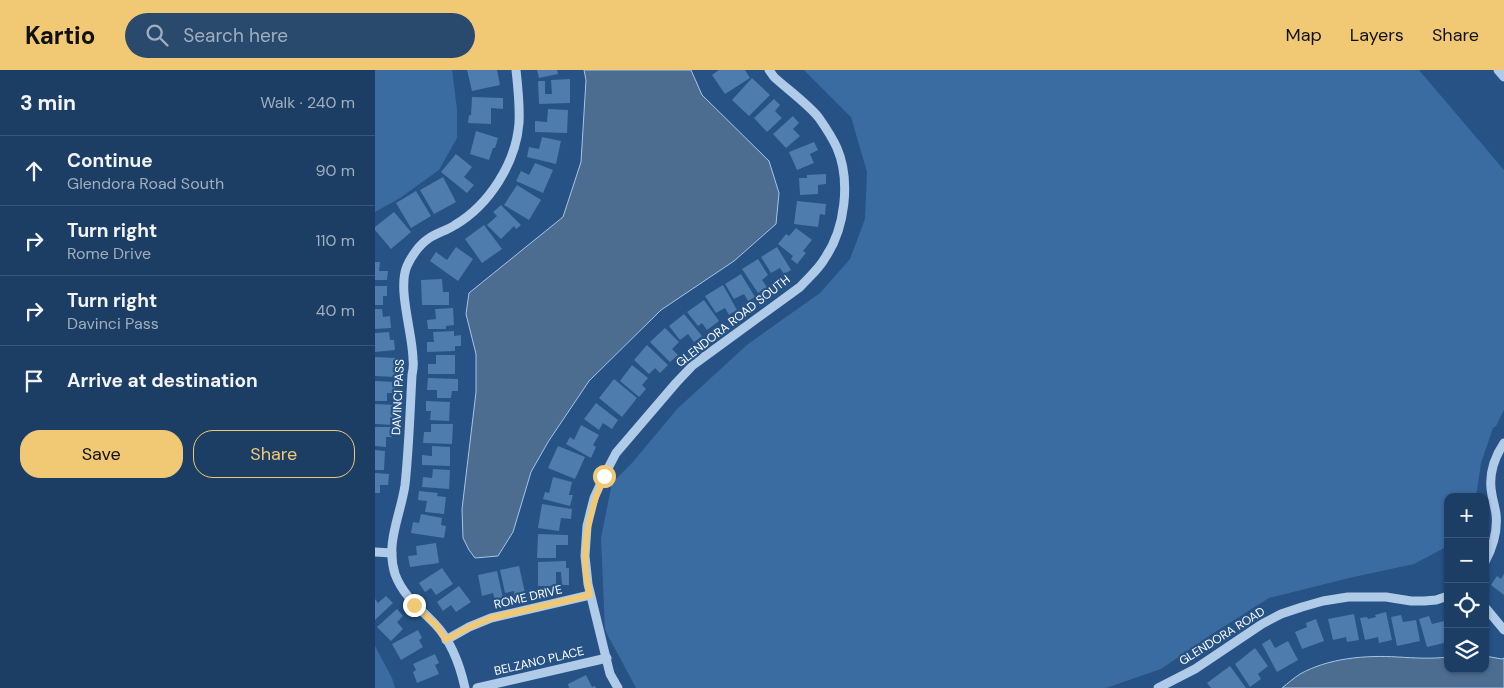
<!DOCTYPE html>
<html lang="en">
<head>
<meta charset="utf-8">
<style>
	body { margin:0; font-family:"DM Sans",sans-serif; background:#29496d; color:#f1f3f6 }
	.controls { position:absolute; right:15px; bottom:15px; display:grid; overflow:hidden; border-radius:10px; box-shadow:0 1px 4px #0004 }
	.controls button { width:45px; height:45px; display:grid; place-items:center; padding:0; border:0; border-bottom:1px solid #3a5778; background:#1c3e64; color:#f1f3f6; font:25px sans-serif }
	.stop { position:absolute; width:15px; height:15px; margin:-11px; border:4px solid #f1c975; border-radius:50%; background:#fff }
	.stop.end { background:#f1c975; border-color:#fff; box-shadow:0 1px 5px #0008 }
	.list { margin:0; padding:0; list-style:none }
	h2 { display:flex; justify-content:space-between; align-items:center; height:65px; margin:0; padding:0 20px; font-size:21px }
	h2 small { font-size:16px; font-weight:400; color:#a0aebf }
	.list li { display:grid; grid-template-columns:32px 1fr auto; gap:15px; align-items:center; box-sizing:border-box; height:70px; padding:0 20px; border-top:1px solid #3a5778 }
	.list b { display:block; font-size:19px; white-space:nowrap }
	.list p { margin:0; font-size:16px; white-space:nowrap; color:#a0aebf }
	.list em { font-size:16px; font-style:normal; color:#a0aebf }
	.actions { display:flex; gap:10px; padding:15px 20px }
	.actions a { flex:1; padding:11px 0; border:1px solid #f1c975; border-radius:20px; text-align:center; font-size:18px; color:#f1c975 }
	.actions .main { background:#f1c975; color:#111 }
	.icon { flex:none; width:28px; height:28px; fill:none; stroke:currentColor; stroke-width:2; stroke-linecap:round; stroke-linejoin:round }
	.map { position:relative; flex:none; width:1129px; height:618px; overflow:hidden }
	header { display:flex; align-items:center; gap:30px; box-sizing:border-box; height:70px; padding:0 25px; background:#f1c975; color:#111 }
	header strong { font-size:24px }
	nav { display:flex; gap:28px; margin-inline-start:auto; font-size:18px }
	.search { width:350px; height:45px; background:#29496d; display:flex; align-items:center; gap:12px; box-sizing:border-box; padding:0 18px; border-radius:28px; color:#a0aebf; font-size:19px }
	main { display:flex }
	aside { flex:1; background:#1c3e64 }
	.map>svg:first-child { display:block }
	.green { fill:#3a6ca1 }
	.water { fill:#4d6d90; stroke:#a4c6e8 }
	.building { fill:#4e7cac }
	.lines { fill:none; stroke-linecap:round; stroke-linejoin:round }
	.minor { stroke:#b0cbe8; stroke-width:9 }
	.route { stroke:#f1c975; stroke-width:6 }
	.labels { text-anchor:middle; stroke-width:4.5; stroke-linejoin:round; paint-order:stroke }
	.street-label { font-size:12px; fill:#fff; stroke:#265285 }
</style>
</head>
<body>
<header>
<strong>Kartio</strong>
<div class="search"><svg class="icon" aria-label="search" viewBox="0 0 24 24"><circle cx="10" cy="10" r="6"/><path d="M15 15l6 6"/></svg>Search here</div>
<nav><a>Map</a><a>Layers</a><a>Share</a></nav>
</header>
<main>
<aside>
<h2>3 min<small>Walk · 240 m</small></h2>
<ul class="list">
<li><svg class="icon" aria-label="ahead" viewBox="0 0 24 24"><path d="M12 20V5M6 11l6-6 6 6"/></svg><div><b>Continue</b><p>Glendora Road South</p></div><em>90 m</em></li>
<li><svg class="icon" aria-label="right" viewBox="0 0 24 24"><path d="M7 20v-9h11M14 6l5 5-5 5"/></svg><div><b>Turn right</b><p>Rome Drive</p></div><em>110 m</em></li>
<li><svg class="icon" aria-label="right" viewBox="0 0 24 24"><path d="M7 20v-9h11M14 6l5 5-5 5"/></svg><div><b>Turn right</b><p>Davinci Pass</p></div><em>40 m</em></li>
<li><svg class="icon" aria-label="arrive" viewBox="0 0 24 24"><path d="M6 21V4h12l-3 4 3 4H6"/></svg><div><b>Arrive at destination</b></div></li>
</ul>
<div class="actions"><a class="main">Save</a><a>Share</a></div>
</aside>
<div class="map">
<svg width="1129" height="618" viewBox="0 0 1129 618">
	<rect width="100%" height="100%" fill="#265285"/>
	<g class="green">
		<polygon points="0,0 77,0 82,39 82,68 64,100 25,128 0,142"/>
		<polygon points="429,0 1044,0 1129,100 1129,340 1121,356 1118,358 1106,393 1101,427 1073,427 1073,476 1039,494 974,508 894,528 837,564 786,599 731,618 261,618 230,560 226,468 237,413 257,393 302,339 373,274 445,223 475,189 490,149 492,102 476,47"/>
		<polygon points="0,576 17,608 20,618 0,618"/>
	</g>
	<g class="water">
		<polygon points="209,0 316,0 327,25 394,91 404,123 401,154 359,191 286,240 214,311 173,372 156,402 138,462 123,486 100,488 94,480 88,468 87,439 101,322 101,284 91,244 94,223 188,147 206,92 211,10"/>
		<path d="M1110,586l17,3 2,-1v30h-222c6,-5 12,-10 18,-14 29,-16 65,-19 98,-17 17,1 33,2 50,0v12h37z"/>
	</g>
	<g class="building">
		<polygon points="92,0 122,0 125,15 97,21"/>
		<polygon points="162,0 182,0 183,4 164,8"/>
		<polygon points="344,0 370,0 375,8 350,24 337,5"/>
		<polygon points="377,8 395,25 374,46 357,30"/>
		<polygon points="195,9 195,33 164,34 163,11 170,11 170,24 177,24 176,10"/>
		<polygon points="97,27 128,28 128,39 116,38 116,54 93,53 94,45 96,45"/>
		<polygon points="399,29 405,35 400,41 407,48 392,62 379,48"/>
		<polygon points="173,39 193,40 192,63 160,62 160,51 172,52"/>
		<polygon points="418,46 424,53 418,59 425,66 411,78 398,64"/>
		<polygon points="101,61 123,68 120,78 118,78 114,90 95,84"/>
		<polygon points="167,67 186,71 181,94 152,87 154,77 164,79"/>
		<polygon points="439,72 443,80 435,84 439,93 422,100 414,82"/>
		<polygon points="81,84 97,97 89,107 99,115 92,123 66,102"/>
		<polygon points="160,93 178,100 168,123 141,111 146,101 154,105"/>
		<polygon points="451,104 451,114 443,115 443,124 425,125 424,108 432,108 432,105"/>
		<polygon points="68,107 81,132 59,144 45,120"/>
		<polygon points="142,115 166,130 154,150 129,135"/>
		<polygon points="41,121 56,146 36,158 21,133"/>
		<polygon points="422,131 451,134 450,145 445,144 443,157 419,154"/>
		<polygon points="126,135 146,155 141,159 139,156 126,169 112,155 122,146 118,142"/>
		<polygon points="19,142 36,162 16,179 0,160 0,157"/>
		<polygon points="109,155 127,179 107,193 90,169"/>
		<polygon points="421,158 437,170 428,181 431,183 422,194 416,189 418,186 403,174 411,164 414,166"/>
		<polygon points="81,177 98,189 83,211 55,191 61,182 72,190"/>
		<polygon points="402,177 416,200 409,204 405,198 396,203 386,187"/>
		<polygon points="383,189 393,205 387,210 392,217 383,223 367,199"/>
		<polygon points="0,192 5,192 4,201 13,201 12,210 0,210"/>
		<polygon points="366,204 380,227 373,231 369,224 359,229 350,214"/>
		<polygon points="67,209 68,222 74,222 74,235 47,235 46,210"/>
		<polygon points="348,215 362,240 354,245 350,238 341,243 330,226"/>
		<polygon points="0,216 12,216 12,226 8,226 8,235 0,235"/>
		<polygon points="329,230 344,251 332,260 327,253 323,256 312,242"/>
		<polygon points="78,238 79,255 71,256 71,259 53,259 52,250 61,249 60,239"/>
		<polygon points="0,239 7,239 8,247 15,246 16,258 0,259"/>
		<polygon points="309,244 327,266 319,272 313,264 305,270 294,256"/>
		<polygon points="290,258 304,272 297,279 303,285 295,292 275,272"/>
		<polygon points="79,261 79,266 86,265 86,276 80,276 80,281 52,282 52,272 59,272 58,262"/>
		<polygon points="14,262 15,270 19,270 20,280 0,282 0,263"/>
		<polygon points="272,275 293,295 285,303 280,298 274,304 259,290"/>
		<polygon points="61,285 80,285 80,304 53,304 53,294 61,294"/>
		<polygon points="0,287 21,288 21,307 0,306"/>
		<polygon points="257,295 273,308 267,315 271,319 264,327 245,311"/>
		<polygon points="53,308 83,309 83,321 77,321 76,328 62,328 62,320 52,320"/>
		<polygon points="239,309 262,328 247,347 224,328"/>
		<polygon points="0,311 20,312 20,323 12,323 12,331 0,331"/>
		<polygon points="51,331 75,332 74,351 55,350 56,341 51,341"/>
		<polygon points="221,333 243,350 237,359 228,353 224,360 209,349"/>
		<polygon points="0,334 21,335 19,355 0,354"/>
		<polygon points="56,354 78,354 77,374 48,373 49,362 56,362"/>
		<polygon points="206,355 224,365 218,375 221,377 216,388 191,374 195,367 199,370"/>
		<polygon points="0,357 17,357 17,367 11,367 11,377 0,376"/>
		<polygon points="57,376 75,377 75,396 47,395 47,385 57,386"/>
		<polygon points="183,376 210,387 200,409 173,398"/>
		<polygon points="0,380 10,381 9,400 0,400"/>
		<polygon points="58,399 75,400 74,419 47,417 48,407 57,408"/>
		<polygon points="0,403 14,404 13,415 5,415 5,423 0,423"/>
		<polygon points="178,407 197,412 194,425 198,425 195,436 168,429 170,422 174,423"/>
		<polygon points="44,421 63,423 62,426 71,427 69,444 50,442 52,431 43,430"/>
		<polygon points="167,434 197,439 196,449 186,448 184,461 163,458"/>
		<polygon points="46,444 67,448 66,455 71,456 69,468 36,463 38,452 44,453"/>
		<polygon points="163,464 193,465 193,475 181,475 181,488 162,488"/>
		<polygon points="61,473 64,493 35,497 33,486 42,485 41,476"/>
		<polygon points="191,491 191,498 194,498 194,515 187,515 186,502 181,502 181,516 163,516 163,492"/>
		<polygon points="144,496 150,523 139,525 139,521 130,523 125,500"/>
		<polygon points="67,498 78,514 61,525 56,518 50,522 44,513"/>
		<polygon points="122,501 128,528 120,530 118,523 107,526 103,505"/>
		<polygon points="1129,504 1129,525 1116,515 1122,506 1126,509"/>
		<polygon points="84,516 96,532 81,542 76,535 68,541 62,532"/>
		<polygon points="11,526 18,533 0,550 0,529 3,533"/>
		<polygon points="22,539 28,546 22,552 28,559 16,571 2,557"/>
		<polygon points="1011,542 1017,570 1004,573 1003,567 990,570 985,548 992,547 993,549 1001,547 1000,545"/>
		<polygon points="979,544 984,570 972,572 971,567 958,570 953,549"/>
		<polygon points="1026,545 1028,552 1041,550 1045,571 1022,576 1016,547"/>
		<polygon points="1054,546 1057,554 1069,551 1073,565 1073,572 1052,577 1044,549"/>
		<polygon points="941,549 949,571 927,579 920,562 932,557 931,553"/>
		<polygon points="43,560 47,568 44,570 48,577 26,590 17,574"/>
		<polygon points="895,569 900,578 913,571 923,590 902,602 887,574"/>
		<polygon points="880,578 893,596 883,604 886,609 875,617 860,594"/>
		<polygon points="60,584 64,593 60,595 64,604 42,613 38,602 41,600 38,594"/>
		<polygon points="855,596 871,618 836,618 832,613"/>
		<polygon points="211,605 217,617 220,616 221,618 194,618 193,614"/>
	</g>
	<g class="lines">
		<g class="minor">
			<polyline points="1123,0 1129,7"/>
			<polyline points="0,482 17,483"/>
			<path d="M1110,492c8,-15 13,-31 11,-48 -1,-7 -3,-13 -4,-19 -4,-19 2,-37 12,-52"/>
			<polyline points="1110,537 1129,560"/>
			<polyline points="71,570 94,557 116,548 215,525"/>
			<path d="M90,618c-5,-23 -14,-47 -30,-64 -15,-16 -32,-28 -40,-50 -10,-31 6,-60 10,-89 4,-37 5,-74 7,-110 1,-5 2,-10 1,-15 0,-26 -16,-71 -6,-94 4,-9 12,-21 21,-27 8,-6 18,-8 27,-14 34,-20 61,-62 64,-102 1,-18 -1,-35 -3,-53"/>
			<polyline points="102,618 232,588"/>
			<path d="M243,618l-8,-14 -22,-90 -3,-28 2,-30 7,-28 10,-22 12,-23 60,-70 17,-18 107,-78c8,-9 19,-18 25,-29 20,-29 26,-77 12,-110 -5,-11 -11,-20 -18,-30 -10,-13 -32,-29 -45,-41l-5,-7"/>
			<polyline points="783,618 820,599 887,554 906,544 927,537 948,531 973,527 1011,527 1036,531 1049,531 1061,530 1073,526"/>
		</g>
	</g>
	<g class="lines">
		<path class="route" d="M39,535l22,20 10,15 23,-13 22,-9 99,-23c-11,-41 -2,-82 14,-119"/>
	</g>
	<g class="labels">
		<g class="street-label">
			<text transform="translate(358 251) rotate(-38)" y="4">GLENDORA ROAD SOUTH</text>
			<text transform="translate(23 327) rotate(-87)" y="4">DAVINCI PASS</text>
			<text transform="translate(153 527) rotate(-13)" y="4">ROME DRIVE</text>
			<text transform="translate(847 566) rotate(-32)" y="4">GLENDORA ROAD</text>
			<text transform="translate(164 591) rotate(-13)" y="4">BELZANO PLACE</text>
		</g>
	</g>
</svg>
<div class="controls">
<button>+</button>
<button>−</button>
<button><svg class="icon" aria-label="locate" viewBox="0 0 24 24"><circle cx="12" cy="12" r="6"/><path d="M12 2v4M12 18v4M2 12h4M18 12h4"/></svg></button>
<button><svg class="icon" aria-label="layers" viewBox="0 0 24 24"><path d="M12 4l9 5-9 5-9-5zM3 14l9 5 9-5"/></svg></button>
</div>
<div class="stop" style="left:229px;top:406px"></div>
<div class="stop end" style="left:39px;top:535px"></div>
</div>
</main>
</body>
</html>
